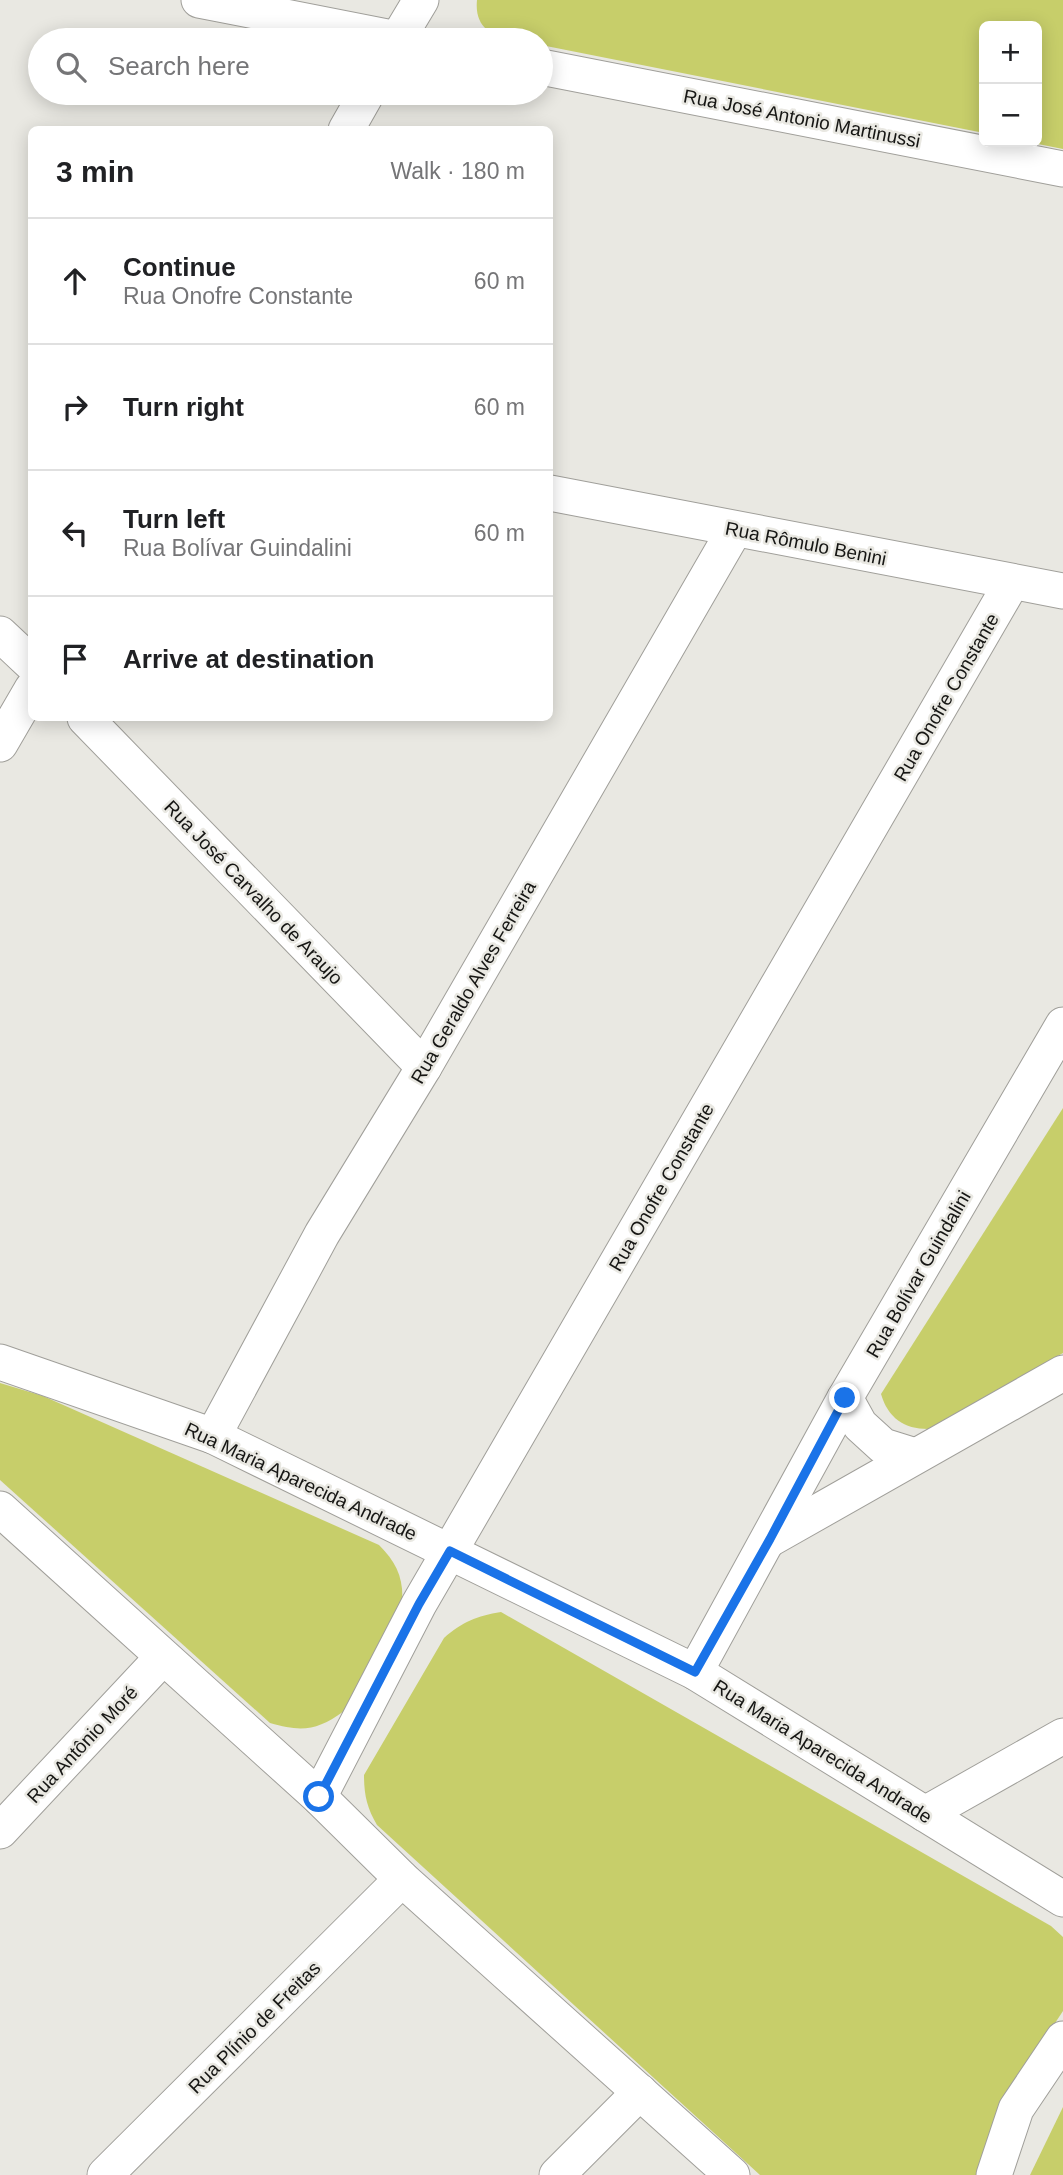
<!DOCTYPE html>
<html lang="en">
<head>
<meta charset="utf-8">
<style>
	body { margin:0; font-family:Helvetica,sans-serif; background:#f6f6f6; color:#202124 }
	.controls { position:absolute; right:21px; top:21px; display:grid; overflow:hidden; border-radius:10px; box-shadow:0 4px 18px #0003 }
	.controls button { width:63px; height:63px; display:grid; place-items:center; padding:0; border:0; border-bottom:2px solid #e0e0e0; background:#fff; color:#202124; font:35px sans-serif }
	.stop { position:absolute; width:21px; height:21px; margin:-16px; border:5px solid #1a73e8; border-radius:50%; background:#fff }
	.stop.end { background:#1a73e8; border-color:#fff; box-shadow:0 2px 7px #0008 }
	.list { margin:0; padding:0; list-style:none }
	h2 { display:flex; justify-content:space-between; align-items:center; height:91px; margin:0; padding:0 28px; font-size:30px }
	h2 small { font-size:23px; font-weight:400; color:#757577 }
	.list li { display:grid; grid-template-columns:46px 1fr auto; gap:21px; align-items:center; box-sizing:border-box; height:126px; padding:0 28px; border-top:2px solid #e0e0e0 }
	.list b { display:block; font-size:26px; white-space:nowrap }
	.list p { margin:0; font-size:23px; white-space:nowrap; color:#757577 }
	.list em { font-size:23px; font-style:normal; color:#757577 }
	.icon { flex:none; width:38px; height:38px; fill:none; stroke:currentColor; stroke-width:2; stroke-linecap:round; stroke-linejoin:round }
	.map { position:relative; flex:none; width:1063px; height:2175px; overflow:hidden }
	.search { position:absolute; background:#fff; box-shadow:0 4px 18px #0003; left:28px; top:28px; width:525px; height:77px; display:flex; align-items:center; gap:18px; box-sizing:border-box; padding:0 24px; border-radius:38px; color:#757577; font-size:26px }
	.panel { position:absolute; background:#fff; box-shadow:0 4px 18px #0003; left:28px; top:126px; width:525px; height:595px; border-radius:10px }
	.map>svg:first-child { display:block }
	.green { fill:#c7ce6a }
	.lines { fill:none; stroke-linecap:round; stroke-linejoin:round }
	.minor-casing { stroke:#a09f9a; stroke-width:37 }
	.minor { stroke:#fff; stroke-width:35 }
	.route { stroke:#1a73e8; stroke-width:9 }
	.labels { text-anchor:middle; stroke-width:5; stroke-linejoin:round; paint-order:stroke }
	.street-label { font-size:19px; fill:#161614; stroke:#e9e8e2 }
</style>
</head>
<body>
<div class="map">
<svg width="1063" height="2175" viewBox="0 0 1063 2175">
	<rect width="100%" height="100%" fill="#e9e8e2"/>
	<g class="green">
		<path d="M477,0h586v149l-35,-7h9v-116h-53v107l-443,-88v-5c-29,0 -68,0 -64,-40z"/>
		<path d="M1063,1108v245l-135,76c-24,0 -40,-11 -47,-35z"/>
		<path d="M0,1383l43,13 336,149c18,18 25,34 23,59l-58,107c-27,20 -43,21 -74,12l-270,-243z"/>
		<path d="M501,1612l550,314 12,11v74l-55,83 -27,81h-221l-383,-350c-10,-17 -13,-30 -13,-50l80,-137c18,-16 33,-22 57,-26z"/>
		<polygon points="1063,2107 1063,2175 1030,2175"/>
	</g>
	<g class="lines">
		<g class="minor-casing">
			<g id="minor">
				<polyline points="199,0 402,40"/>
				<polyline points="397,40 421,0"/>
				<polyline points="541,67 1063,169"/>
				<polyline points="346,130 367,93"/>
				<polyline points="550,493 1063,591"/>
				<polyline points="0,634 32,664"/>
				<polyline points="85,718 424,1067"/>
				<polyline points="0,744 32,689"/>
				<polyline points="0,1362 213,1436 695,1672 1063,1899"/>
				<polyline points="845,1398 860,1425 883,1446 915,1456"/>
				<polyline points="213,1436 322,1234 424,1067 735,529"/>
				<polyline points="0,1509 319,1797 402,1879 732,2175"/>
				<polyline points="770,1539 1063,1373"/>
				<polyline points="695,1672 845,1398 1063,1025"/>
				<polyline points="319,1797 419,1604 1012,582"/>
				<polyline points="925,1814 1063,1736"/>
				<polyline points="0,1831 163,1657"/>
				<polyline points="105,2175 402,1879"/>
				<polyline points="557,2175 640,2092"/>
				<polyline points="994,2175 1016,2109 1063,2039"/>
			</g>
		</g>
		<use href="#minor" class="minor"/>
	</g>
	<g class="lines">
		<polyline class="route" points="319,1797 419,1604 450,1551 695,1672 770,1539 845,1398"/>
	</g>
	<g class="labels">
		<g class="street-label">
			<text transform="translate(802 118) rotate(11)" y="7">Rua José Antonio Martinussi</text>
			<text transform="translate(806 543) rotate(11)" y="7">Rua Rômulo Benini</text>
			<text transform="translate(946 697) rotate(-60)" y="7">Rua Onofre Constante</text>
			<text transform="translate(254 892) rotate(46)" y="7">Rua José Carvalho de Araujo</text>
			<text transform="translate(473 982) rotate(-60)" y="7">Rua Geraldo Alves Ferreira</text>
			<text transform="translate(661 1187) rotate(-60)" y="7">Rua Onofre Constante</text>
			<text transform="translate(918 1274) rotate(-60)" y="7">Rua Bolívar Guindalini</text>
			<text transform="translate(301 1481) rotate(25)" y="7">Rua Maria Aparecida Andrade</text>
			<text transform="translate(82 1744) rotate(-47)" y="7">Rua Antônio Moré</text>
			<text transform="translate(823 1751) rotate(32)" y="7">Rua Maria Aparecida Andrade</text>
			<text transform="translate(254 2027) rotate(-45)" y="7">Rua Plínio de Freitas</text>
		</g>
	</g>
</svg>
<div class="controls">
<button>+</button>
<button>−</button>
</div>
<div class="stop" style="left:319px;top:1797px"></div>
<div class="stop end" style="left:845px;top:1398px"></div>
<div class="search"><svg class="icon" aria-label="search" viewBox="0 0 24 24"><circle cx="10" cy="10" r="6"/><path d="M15 15l6 6"/></svg>Search here</div>
<section class="panel">
<h2>3 min<small>Walk · 180 m</small></h2>
<ul class="list">
<li><svg class="icon" aria-label="ahead" viewBox="0 0 24 24"><path d="M12 20V5M6 11l6-6 6 6"/></svg><div><b>Continue</b><p>Rua Onofre Constante</p></div><em>60 m</em></li>
<li><svg class="icon" aria-label="right" viewBox="0 0 24 24"><path d="M7 20v-9h11M14 6l5 5-5 5"/></svg><div><b>Turn right</b></div><em>60 m</em></li>
<li><svg class="icon" aria-label="left" viewBox="0 0 24 24"><path d="M17 20v-9H6M10 6l-5 5 5 5"/></svg><div><b>Turn left</b><p>Rua Bolívar Guindalini</p></div><em>60 m</em></li>
<li><svg class="icon" aria-label="arrive" viewBox="0 0 24 24"><path d="M6 21V4h12l-3 4 3 4H6"/></svg><div><b>Arrive at destination</b></div></li>
</ul>
</section>
</div>
</body>
</html>
